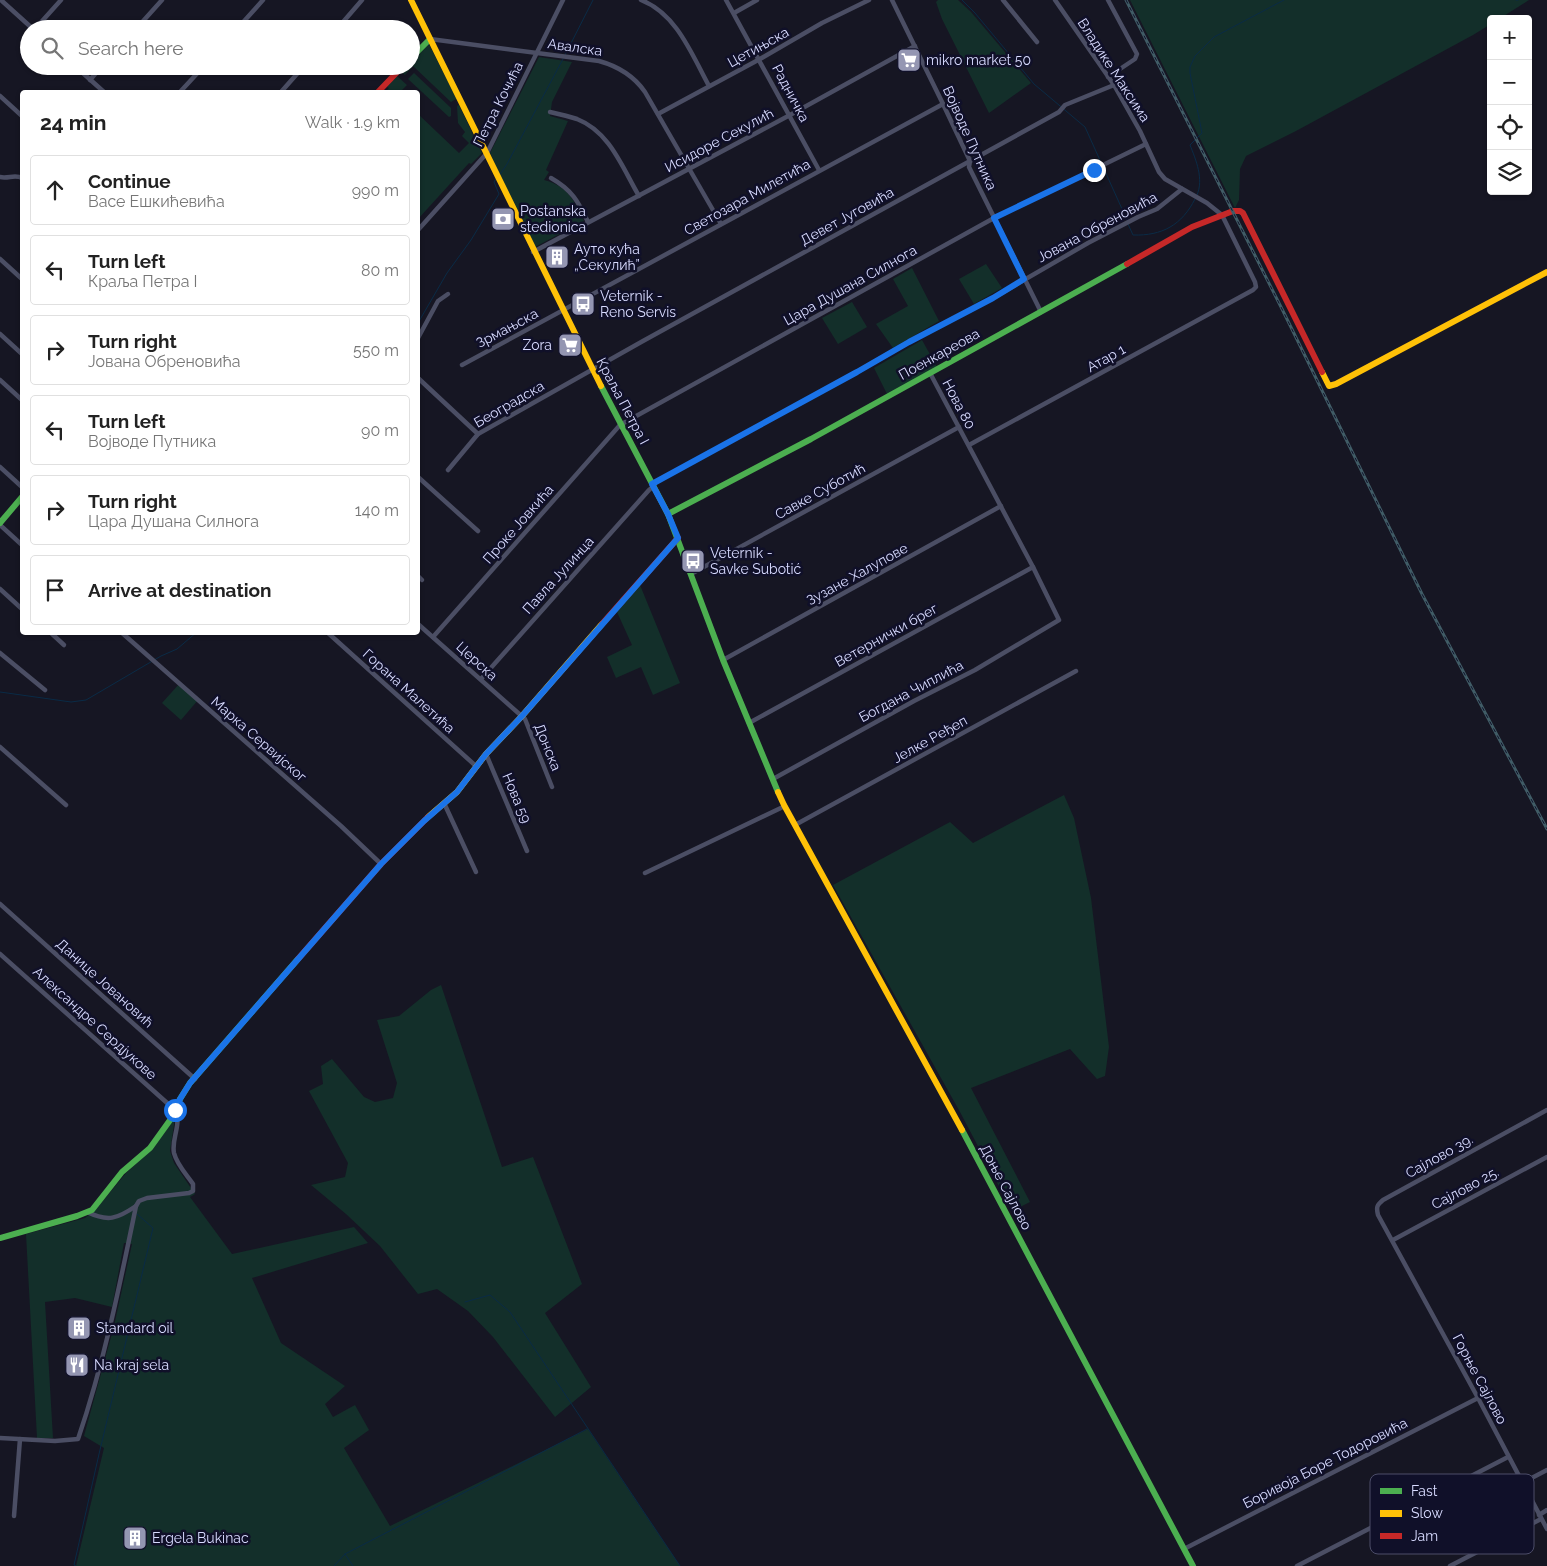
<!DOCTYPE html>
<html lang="en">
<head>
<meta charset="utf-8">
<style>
	body { margin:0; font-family:Raleway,sans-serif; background:#f2f2f2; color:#222 }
	.controls { position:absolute; right:15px; top:15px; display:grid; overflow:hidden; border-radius:5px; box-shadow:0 1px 4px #0004 }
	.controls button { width:45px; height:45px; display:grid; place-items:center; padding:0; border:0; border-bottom:1px solid #e0e0e0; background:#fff; color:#222; font:25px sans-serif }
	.stop { position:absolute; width:15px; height:15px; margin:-11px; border:4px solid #1a73e8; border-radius:50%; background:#fff }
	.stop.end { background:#1a73e8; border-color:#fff; box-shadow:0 1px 5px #0008 }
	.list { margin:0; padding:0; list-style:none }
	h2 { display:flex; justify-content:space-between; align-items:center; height:65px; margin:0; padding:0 20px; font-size:21px }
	h2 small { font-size:16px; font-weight:400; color:#767676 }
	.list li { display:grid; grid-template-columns:32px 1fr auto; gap:15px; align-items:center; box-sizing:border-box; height:70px; margin:0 10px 10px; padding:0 10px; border:1px solid #e0e0e0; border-radius:5px }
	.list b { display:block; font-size:19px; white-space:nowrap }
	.list p { margin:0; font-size:16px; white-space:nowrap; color:#767676 }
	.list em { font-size:16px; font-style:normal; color:#767676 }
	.icon { flex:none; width:28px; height:28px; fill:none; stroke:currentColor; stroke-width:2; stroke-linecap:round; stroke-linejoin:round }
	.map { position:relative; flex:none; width:1547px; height:1566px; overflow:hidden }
	.search { position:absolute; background:#fff; box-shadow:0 1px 4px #0004; left:20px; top:20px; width:400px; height:55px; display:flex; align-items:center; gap:12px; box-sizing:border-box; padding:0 18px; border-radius:28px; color:#767676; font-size:19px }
	.panel { position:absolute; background:#fff; box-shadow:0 1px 4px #0004; left:20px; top:90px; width:400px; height:545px; border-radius:5px }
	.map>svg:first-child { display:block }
	.green { fill:#132f2a }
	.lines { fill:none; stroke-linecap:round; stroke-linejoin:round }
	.stream { stroke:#0a2b46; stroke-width:1 }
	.street { stroke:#4b4e64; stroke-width:4.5 }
	.fast { stroke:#4caf50; stroke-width:6 }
	.slow { stroke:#ffc107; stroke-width:6 }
	.jam { stroke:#c62828; stroke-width:6 }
	.rail-casing { stroke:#405c66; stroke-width:3 }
	.rail { stroke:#101029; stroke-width:1; stroke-dasharray:4; stroke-linecap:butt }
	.route { stroke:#1a73e8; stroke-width:6 }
	.labels { text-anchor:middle; stroke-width:5; stroke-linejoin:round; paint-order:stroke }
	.street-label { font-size:14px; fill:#d8dbff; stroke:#101029 }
	.poi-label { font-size:14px; fill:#d8dbff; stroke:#101029; text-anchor:start }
	.key { fill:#101029; stroke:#4c4d69; stroke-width:1 }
	.key-label { font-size:14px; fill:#d8dbff }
</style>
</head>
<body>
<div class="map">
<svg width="1547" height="1566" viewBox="0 0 1547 1566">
	<rect width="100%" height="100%" fill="#161623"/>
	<g class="green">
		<polygon points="938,0 958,0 971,12 1031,83 989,113 942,19 936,2"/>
		<polygon points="1130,0 1529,0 1499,19 1491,19 1491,24 1473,35 1296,131 1246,156 1240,169 1239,200 1235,208"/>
		<polygon points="429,44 456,98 456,99 451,102 413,66 405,75 401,72 406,66 411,66 411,61"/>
		<path d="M539,57l33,5 -20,40 -2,14 18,5 -22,49 3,2 -5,8c25,7 29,19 40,41l-49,26 -25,-49 -20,-45z"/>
		<polygon points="414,73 451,108 451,116 449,117 408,79"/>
		<polygon points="397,76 407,85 400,92 385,92 389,88 387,87"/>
		<polygon points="459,105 482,153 471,164 469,163 418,219 418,114 459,153 469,143 462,136 465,132 458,123 457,106"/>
		<polygon points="986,264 1002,288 974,304 959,279"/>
		<polygon points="912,268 939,321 893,348 876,324 908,306 893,279"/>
		<polygon points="852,302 867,327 838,344 822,318"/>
		<polygon points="922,340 937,367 887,394 874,368"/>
		<polygon points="640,585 680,683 653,695 641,667 616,678 607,657 632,645 617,612"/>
		<polygon points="180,683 198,700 181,720 162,703"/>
		<polygon points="1064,795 1074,818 1091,898 1109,1047 1105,1076 1097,1079 1070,1049 971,1088 1030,1202 1012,1211 960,1112 833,885 950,822 973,843"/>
		<polygon points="441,985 502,1167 533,1157 582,1284 545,1313 591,1387 555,1417 493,1337 468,1311 437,1289 418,1294 380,1246 346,1214 311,1185 345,1177 348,1163 309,1091 323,1084 321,1066 332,1059 364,1097 375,1102 393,1098 397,1083 377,1020 399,1016 431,990"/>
		<polygon points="175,1118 170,1151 174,1163 195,1194 190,1197 232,1254 354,1227 368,1243 252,1278 281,1343 345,1386 325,1404 333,1417 355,1405 369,1430 344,1448 390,1526 588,1429 680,1566 76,1566 104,1448 84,1436 114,1326 132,1244 124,1243 112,1307 75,1298 45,1302 53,1438 37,1438 26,1234 85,1218 97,1208 126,1173 149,1152"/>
	</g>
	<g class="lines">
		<g class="stream">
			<polyline points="962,0 975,13 1034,84 1085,127 1127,220"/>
			<polyline points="1516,0 1518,0"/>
			<polyline points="565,55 593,0"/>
			<polyline points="499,176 507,164 563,59"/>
			<path d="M1197,195c7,-16 -1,-35 -7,-50l12,-12 -12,-60v-6l5,-11 19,-19 70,-37"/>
			<path d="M1128,224l5,11c29,1 49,-10 62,-36"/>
			<polyline points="418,323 447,273 471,240 499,194 494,182 496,179"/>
			<polyline points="0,692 71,702 86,700 161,656 177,649 197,632"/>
			<polyline points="465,1302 490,1295 510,1312 680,1566"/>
			<polyline points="345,1554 353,1566"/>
			<polyline points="76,1566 74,1565 99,1454 153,1228 137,1214"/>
			<polyline points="334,1566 345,1554 587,1429"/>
		</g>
		<g class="street">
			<polyline points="1,0 33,29"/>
			<path d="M641,0c36,14 51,55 68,86"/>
			<polyline points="726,0 819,170"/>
			<polyline points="892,0 943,104 970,161 969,167 1041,312"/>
			<polyline points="1003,0 1037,42"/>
			<polyline points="734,13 757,0"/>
			<polyline points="35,29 61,0"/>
			<polyline points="136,29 162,0"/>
			<polyline points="237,29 263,0"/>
			<polyline points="337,29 362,0"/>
			<path d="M430,39l169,22c18,5 35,15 46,31l76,132"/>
			<polyline points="75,66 104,92"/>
			<polyline points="1108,77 1135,59 1137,54 1108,0"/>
			<polyline points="90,80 102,66"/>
			<polyline points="180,92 204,66"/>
			<polyline points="281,92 304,66"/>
			<polyline points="0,96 22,116"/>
			<path d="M550,112c9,2 18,4 27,7 33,13 45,48 62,77"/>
			<polyline points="658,114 760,59 822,23 869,0"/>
			<polyline points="1105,164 1146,144"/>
			<path d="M0,177c8,2 15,-3 22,1"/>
			<path d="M551,178c21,12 27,23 37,44"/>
			<polyline points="418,230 487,153 563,0"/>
			<polyline points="533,252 790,115 915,46"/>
			<polyline points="0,259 22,279"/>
			<polyline points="0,334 22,354"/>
			<polyline points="418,338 438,301 448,294"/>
			<polyline points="462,365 943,104"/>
			<polyline points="418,378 478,434"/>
			<polyline points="0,380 22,400"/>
			<polyline points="969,445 1253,290 1256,287 1255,282 1222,215 1207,203 1165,179 1159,172 1140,131 1114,85 1055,0"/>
			<polyline points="0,467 22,487"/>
			<polyline points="448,470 478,434 643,341 1059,112 1065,105 1114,85"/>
			<polyline points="418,477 478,531"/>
			<polyline points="652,484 857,372 909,342 993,298 1088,243 1138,217 1157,209 1182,189"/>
			<polyline points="0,525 22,545"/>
			<polyline points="691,574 959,427"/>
			<polyline points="418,576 422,580"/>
			<polyline points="0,589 22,609"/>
			<polyline points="418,624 525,719 552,787"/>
			<polyline points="50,632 64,645"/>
			<polyline points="121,632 341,826 381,864"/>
			<polyline points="327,632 477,767"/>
			<polyline points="433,637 620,425 994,218 1094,170"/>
			<polyline points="0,653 45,690"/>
			<polyline points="723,660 1001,506"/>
			<polyline points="481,679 649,490 654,486"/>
			<polyline points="749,723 1033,567"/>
			<polyline points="0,747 66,805"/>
			<polyline points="486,754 527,851"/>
			<polyline points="773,779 914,701 975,670 1059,620 1033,567 930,373"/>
			<polyline points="444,803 476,872"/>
			<polyline points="795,825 1076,671"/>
			<polyline points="645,873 785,806"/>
			<polyline points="0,904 195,1079"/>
			<path d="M0,954l175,156c7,16 -4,28 -1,43 3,12 13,22 19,31v7l-4,2 -42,5 -8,3 -3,5c-16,78 -32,157 -58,233l-23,2 -55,-3"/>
			<path d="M1547,1110l-164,90c-6,5 -7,7 -5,15l100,183 69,131"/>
			<path d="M87,1212c21,10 30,7 49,-6"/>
			<polyline points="1393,1240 1547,1157"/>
			<polyline points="1522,1483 1547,1470"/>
			<polyline points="1539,1515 1547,1510"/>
			<polyline points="14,1516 20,1439"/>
			<polyline points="1184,1549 1478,1398"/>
			<polyline points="1297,1566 1508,1457"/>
			<polyline points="1450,1566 1541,1519"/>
		</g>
		<g class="fast">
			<polyline points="411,58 430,39"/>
			<polyline points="601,386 668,514 723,660 778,792"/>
			<polyline points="668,514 811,439 1127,264"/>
			<polyline points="0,523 22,497"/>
			<polyline points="962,1130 1193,1566"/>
			<polyline points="0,1238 77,1216 92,1210 122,1172 150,1148 173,1116 180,1099 190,1083 298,959"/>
		</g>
		<g class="slow">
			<polyline points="411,0 601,386"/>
			<polyline points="1322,372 1329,386 1336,384 1547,272"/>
			<polyline points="778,792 784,805 962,1130"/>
			<polyline points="428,817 457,792 486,754 522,716 602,624"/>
		</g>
		<g class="jam">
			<polyline points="378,92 403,66"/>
			<polyline points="1127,264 1192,227 1233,211 1240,211 1243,213 1322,372"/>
			<polyline points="602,624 678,538"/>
			<polyline points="298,959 381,864 428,817"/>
		</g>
		<g class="rail-casing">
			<polyline id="rail" points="1126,0 1283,311 1422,594 1547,829"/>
		</g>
		<use href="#rail" class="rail"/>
	</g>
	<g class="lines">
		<polyline class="route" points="175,1110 180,1099 190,1083 381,864 424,821 457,792 486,754 522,716 678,538 668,514 652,484 857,372 909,342 993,298 1024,279 994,218 1094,170"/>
	</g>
	<defs>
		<g id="supermarket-square" transform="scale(1.25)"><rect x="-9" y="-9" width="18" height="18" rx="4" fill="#9496b2" stroke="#101029"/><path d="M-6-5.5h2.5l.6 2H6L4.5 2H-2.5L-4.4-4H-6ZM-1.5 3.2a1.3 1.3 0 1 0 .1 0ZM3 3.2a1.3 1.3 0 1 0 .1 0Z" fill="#fff"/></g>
		<g id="bank-square" transform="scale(1.25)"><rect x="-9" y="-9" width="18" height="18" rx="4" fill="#9496b2" stroke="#101029"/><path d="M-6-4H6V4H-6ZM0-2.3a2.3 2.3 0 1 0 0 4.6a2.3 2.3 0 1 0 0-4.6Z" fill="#fff"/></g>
		<g id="building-square" transform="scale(1.25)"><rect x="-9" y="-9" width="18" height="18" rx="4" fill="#9496b2" stroke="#101029"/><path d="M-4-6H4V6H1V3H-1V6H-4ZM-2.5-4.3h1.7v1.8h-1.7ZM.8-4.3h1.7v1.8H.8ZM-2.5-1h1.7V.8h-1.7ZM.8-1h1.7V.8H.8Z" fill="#fff"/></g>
		<g id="bus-square" transform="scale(1.25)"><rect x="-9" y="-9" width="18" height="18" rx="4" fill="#9496b2" stroke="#101029"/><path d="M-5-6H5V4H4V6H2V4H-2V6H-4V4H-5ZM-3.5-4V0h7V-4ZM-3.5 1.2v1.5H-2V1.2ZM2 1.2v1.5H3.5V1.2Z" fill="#fff"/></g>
		<g id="restaurant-square" transform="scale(1.25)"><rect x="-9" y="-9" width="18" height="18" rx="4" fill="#9496b2" stroke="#101029"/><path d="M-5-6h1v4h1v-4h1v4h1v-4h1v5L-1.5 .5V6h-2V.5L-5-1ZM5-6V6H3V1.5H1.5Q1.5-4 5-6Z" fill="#fff"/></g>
	</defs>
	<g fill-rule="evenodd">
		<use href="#supermarket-square" x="909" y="60"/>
		<use href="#bank-square" x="503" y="219"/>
		<use href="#building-square" x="557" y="257"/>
		<use href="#bus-square" x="583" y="304"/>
		<use href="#supermarket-square" x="570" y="345"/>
		<use href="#bus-square" x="693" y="561"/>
		<use href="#building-square" x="79" y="1328"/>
		<use href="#restaurant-square" x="77" y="1365"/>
		<use href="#building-square" x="135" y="1538"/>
	</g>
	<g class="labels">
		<g class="street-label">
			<text transform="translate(575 47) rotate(8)" y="5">Авалска</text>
			<text transform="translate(758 47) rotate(-29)" y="5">Цетињска</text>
			<text transform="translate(1114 70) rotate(57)" y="5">Владике Максима</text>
			<text transform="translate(791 93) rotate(62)" y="5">Радничка</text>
			<text transform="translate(498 104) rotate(-63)" y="5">Петра Кочића</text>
			<text transform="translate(970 138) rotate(66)" y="5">Војводе Путника</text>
			<text transform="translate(719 140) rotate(-28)" y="5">Исидоре Секулић</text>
			<text transform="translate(747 197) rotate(-29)" y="5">Светозара Милетића</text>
			<text transform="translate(847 216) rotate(-29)" y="5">Девет Југовића</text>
			<text transform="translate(1097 227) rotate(-28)" y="5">Јована Обреновића</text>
			<text transform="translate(850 285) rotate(-29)" y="5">Цара Душана Силнога</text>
			<text transform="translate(507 328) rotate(-28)" y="5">Зрмањска</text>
			<text transform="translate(939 354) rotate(-29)" y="5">Поенкареова</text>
			<text transform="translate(1106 358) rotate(-29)" y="5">Атар 1</text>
			<text transform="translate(623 401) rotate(62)" y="5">Краља Петра I</text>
			<text transform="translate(509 404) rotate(-30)" y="5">Београдска</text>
			<text transform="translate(959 404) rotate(62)" y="5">Нова 80</text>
			<text transform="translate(820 491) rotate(-29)" y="5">Савке Суботић</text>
			<text transform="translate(518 524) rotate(-49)" y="5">Проке Јовкића</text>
			<text transform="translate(857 574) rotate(-29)" y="5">Зузане Халупове</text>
			<text transform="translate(558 575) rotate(-48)" y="5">Павла Јулинца</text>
			<text transform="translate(886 635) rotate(-29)" y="5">Ветернички брег</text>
			<text transform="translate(477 661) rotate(42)" y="5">Церска</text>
			<text transform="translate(409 691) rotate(42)" y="5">Горана Малетића</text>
			<text transform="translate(911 691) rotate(-28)" y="5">Богдана Чиплића</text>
			<text transform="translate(259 739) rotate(41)" y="5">Марка Сервијског</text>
			<text transform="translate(930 739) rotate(-29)" y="5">Јелке Ређеп</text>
			<text transform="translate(548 747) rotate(68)" y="5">Донска</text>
			<text transform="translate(517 798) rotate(67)" y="5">Нова 59</text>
			<text transform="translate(105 983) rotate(42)" y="5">Данице Јовановић</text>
			<text transform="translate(95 1023) rotate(42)" y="5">Александре Сердјукове</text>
			<text transform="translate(1439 1156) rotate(-29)" y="5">Сајлово 39.</text>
			<text transform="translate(1006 1187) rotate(62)" y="5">Доње Сајлово</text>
			<text transform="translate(1465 1188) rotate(-28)" y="5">Сајлово 25.</text>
			<text transform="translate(1480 1379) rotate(62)" y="5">Горње Сајлово</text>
			<text transform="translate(1325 1463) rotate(-27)" y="5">Боривоја Боре Тодоровића</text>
		</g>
		<g class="poi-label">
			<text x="926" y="65">mikro market 50</text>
			<text x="520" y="216">Postanska<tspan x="520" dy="16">stedionica</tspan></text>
			<text x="574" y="254">Ауто кућа<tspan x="574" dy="16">„Секулић”</tspan></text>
			<text x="600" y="301">Veternik -<tspan x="600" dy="16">Reno Servis</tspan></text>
			<text x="552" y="350" text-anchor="end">Zora</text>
			<text x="710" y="558">Veternik -<tspan x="710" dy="16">Savke Subotić</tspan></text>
			<text x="96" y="1333">Standard oil</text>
			<text x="94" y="1370">Na kraj sela</text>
			<text x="152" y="1543">Ergela Bukinac</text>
		</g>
	</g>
	<rect x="1370" y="1474" width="164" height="80" rx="8" class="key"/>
	<rect x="1380" y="1488" width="22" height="6" fill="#4caf50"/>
	<rect x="1380" y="1510" width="22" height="7" fill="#ffc107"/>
	<rect x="1380" y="1533" width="22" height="6" fill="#c62828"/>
	<g class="key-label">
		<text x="1411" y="1496">Fast</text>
		<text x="1411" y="1518">Slow</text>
		<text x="1411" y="1541">Jam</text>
	</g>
</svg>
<div class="controls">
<button>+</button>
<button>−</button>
<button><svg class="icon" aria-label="locate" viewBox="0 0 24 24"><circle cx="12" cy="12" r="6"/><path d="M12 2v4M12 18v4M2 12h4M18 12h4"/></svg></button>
<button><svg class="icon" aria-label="layers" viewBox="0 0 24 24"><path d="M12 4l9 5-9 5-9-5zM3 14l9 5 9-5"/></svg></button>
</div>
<div class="stop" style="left:175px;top:1110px"></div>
<div class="stop end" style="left:1094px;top:170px"></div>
<div class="search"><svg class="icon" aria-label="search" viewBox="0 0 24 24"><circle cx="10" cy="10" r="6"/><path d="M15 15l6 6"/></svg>Search here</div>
<section class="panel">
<h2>24 min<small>Walk · 1.9 km</small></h2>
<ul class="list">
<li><svg class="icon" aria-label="ahead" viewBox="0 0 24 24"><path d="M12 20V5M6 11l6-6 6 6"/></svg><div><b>Continue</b><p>Васе Ешкићевића</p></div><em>990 m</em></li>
<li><svg class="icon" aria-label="left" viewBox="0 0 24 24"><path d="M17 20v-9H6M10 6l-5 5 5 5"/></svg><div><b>Turn left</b><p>Краља Петра I</p></div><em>80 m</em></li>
<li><svg class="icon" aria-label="right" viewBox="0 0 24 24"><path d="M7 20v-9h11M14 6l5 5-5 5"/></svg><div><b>Turn right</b><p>Јована Обреновића</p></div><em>550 m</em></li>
<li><svg class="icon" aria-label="left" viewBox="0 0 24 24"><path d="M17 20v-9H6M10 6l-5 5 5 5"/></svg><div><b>Turn left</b><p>Војводе Путника</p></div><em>90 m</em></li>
<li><svg class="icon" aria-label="right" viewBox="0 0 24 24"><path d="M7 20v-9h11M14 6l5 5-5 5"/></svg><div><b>Turn right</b><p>Цара Душана Силнога</p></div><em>140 m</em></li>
<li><svg class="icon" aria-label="arrive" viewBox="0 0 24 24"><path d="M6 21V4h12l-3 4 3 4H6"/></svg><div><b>Arrive at destination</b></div></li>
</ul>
</section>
</div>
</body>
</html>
